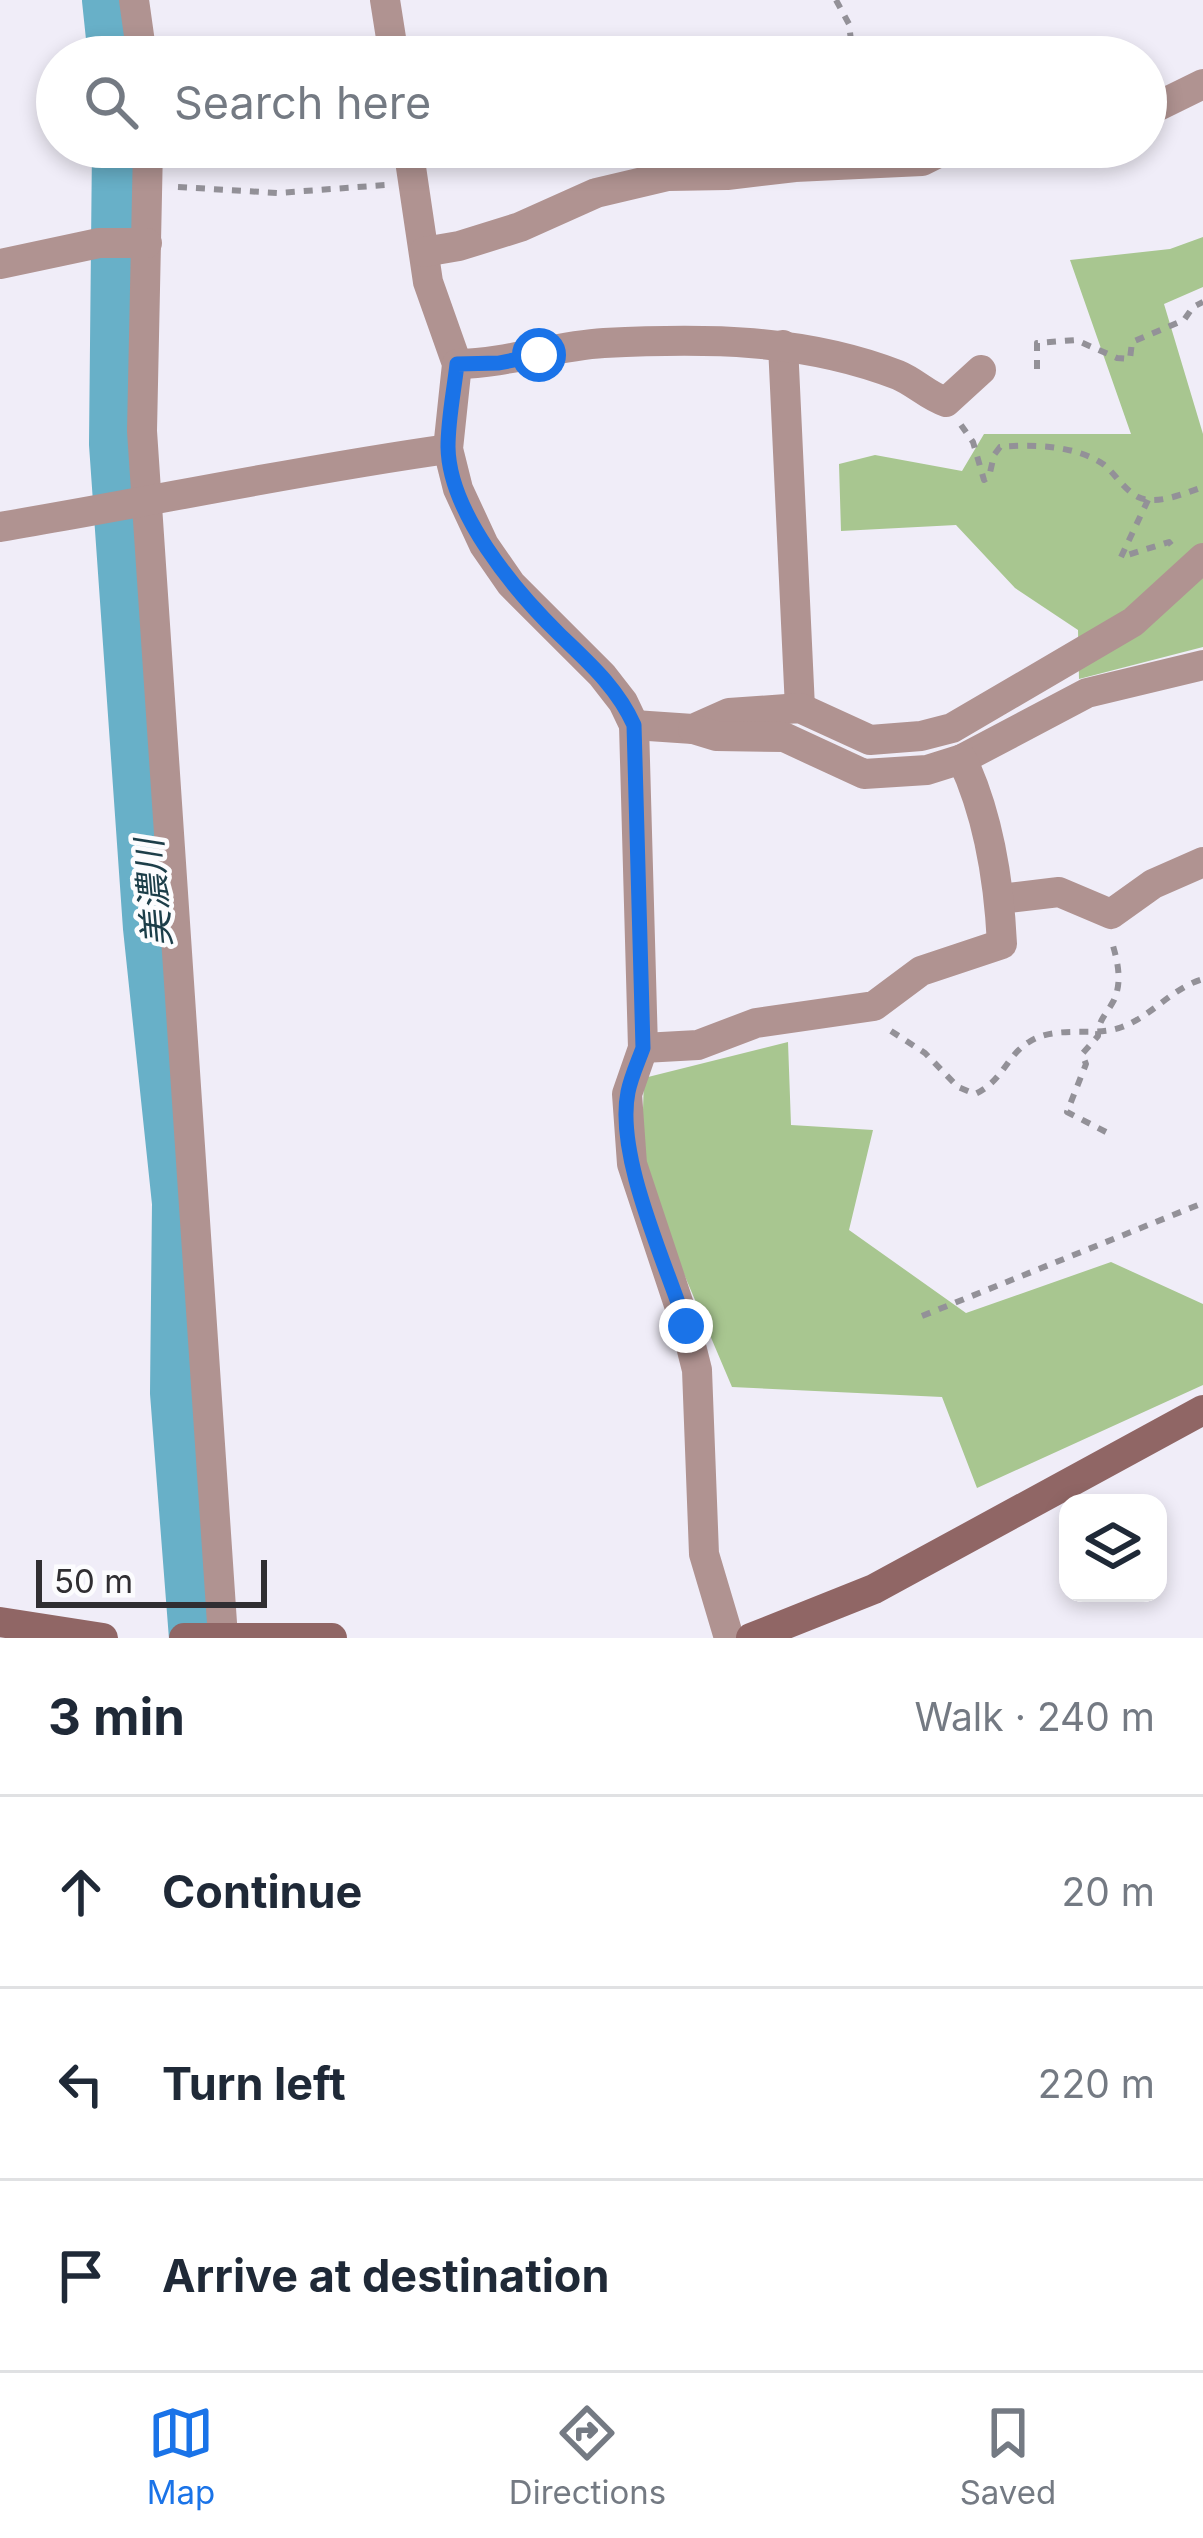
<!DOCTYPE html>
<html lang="en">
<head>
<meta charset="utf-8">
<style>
	body { margin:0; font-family:Inter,"Noto Sans JP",sans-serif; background:#f6f6f7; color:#1f2937 }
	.controls { position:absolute; right:36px; bottom:36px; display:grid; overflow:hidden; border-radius:24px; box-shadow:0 6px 18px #0003 }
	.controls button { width:108px; height:108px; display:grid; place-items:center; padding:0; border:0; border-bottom:3px solid #e0e1e3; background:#fff; color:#1f2937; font:60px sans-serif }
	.scale { position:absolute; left:36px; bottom:30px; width:231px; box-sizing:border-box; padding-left:12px; border:6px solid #302e32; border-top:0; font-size:33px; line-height:42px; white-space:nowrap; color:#302e32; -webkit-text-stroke:9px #fcfcfe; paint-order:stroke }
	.stop { position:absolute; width:36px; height:36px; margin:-27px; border:9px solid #1a73e8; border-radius:50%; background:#fff }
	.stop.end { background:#1a73e8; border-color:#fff; box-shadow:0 3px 12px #0008 }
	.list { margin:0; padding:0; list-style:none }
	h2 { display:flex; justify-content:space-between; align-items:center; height:156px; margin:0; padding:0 48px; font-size:51px }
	h2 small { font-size:39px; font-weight:400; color:#747a83 }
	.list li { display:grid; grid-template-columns:78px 1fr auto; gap:36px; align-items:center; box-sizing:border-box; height:192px; padding:0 48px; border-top:3px solid #e0e1e3 }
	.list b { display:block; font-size:45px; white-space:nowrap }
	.list em { font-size:39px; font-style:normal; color:#747a83 }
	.icon { flex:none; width:66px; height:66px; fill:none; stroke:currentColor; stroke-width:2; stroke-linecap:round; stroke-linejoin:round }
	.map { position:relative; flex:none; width:1203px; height:1638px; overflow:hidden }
	.search { position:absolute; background:#fff; box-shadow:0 6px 18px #0003; left:36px; right:36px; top:36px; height:132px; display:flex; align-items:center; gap:30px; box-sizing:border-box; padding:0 42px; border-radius:66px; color:#747a83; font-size:45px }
	.sheet { height:732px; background:#fff }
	nav { display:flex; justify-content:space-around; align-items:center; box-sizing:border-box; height:168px; border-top:3px solid #e0e1e3; background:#fff; font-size:33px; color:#747a83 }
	nav a { display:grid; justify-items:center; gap:6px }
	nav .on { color:#1a73e8 }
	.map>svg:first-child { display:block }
	.forest { fill:#a8c690 }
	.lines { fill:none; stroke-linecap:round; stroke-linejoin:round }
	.river { stroke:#68b0c8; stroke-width:54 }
	.path { stroke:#939198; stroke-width:6; stroke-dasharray:9 9; stroke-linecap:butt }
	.street { stroke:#b09391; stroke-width:30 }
	.secondary { stroke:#906665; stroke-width:30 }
	.route { stroke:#1a73e8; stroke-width:15 }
	.labels { text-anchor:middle; stroke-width:9; stroke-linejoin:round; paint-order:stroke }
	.water-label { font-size:36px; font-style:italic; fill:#1c3e49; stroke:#fcfcfe }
</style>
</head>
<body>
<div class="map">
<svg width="1203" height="1638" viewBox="0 0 1203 1638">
	<rect width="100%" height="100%" fill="#f0edf8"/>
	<g class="forest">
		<polygon points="1203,237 1203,287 1164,304 1203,434 1203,647 1079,679 1078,630 1015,588 956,525 841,531 839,464 875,455 962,471 984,434 1131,434 1070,260 1170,249"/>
		<polygon points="788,1042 791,1125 873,1130 849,1230 966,1313 1111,1262 1203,1304 1203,1385 977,1488 942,1397 732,1387 641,1173 644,1078"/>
	</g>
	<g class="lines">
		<g class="river">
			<polyline points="109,0 115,57"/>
			<polyline points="119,147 116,444 150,928 179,1203 177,1393 196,1638"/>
		</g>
		<g class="path">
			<polyline points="836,0 849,24 853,57"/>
			<polyline points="178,187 278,193 386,185"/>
			<polyline points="1037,369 1037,343 1076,340 1117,358 1130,359 1132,342 1184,320 1193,307 1203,302"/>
			<path d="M961,425l12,17 11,38 5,-3 5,-22 6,-8c31,-3 75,-2 103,17 12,9 20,25 35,33 18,9 47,-4 65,-10"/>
			<polyline points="1148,500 1121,557 1169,542 1173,547"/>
			<path d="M891,1031l34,22 33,34 17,7c28,-13 31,-38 54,-52 28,-18 64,-4 93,-15 30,-11 50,-39 81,-48"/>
			<path d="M1106,1132l-39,-20 19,-48 -4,-10 16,-18c0,-16 8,-21 16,-36 9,-20 3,-41 -3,-61"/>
			<polyline points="922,1316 1203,1203"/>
		</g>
		<g class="street">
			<polyline points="134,0 142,57"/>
			<polyline points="385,0 394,57"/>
			<polyline points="1146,112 1203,84"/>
			<polyline points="148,147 142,431 223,1638"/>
			<polyline points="408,147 428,282 457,364 448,449 458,489 484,545 511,584 602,675 623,702 634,725 643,1048 627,1094 632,1164 686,1326 697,1370 704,1554 729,1638"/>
			<polyline points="424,252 459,246 520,227 596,193 668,176 727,175 795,167 922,161 950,147"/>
			<polyline points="0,264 99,243 147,243"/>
			<polyline points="783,345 800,708"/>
			<path d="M457,364c53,-1 96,-18 147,-21 100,-5 199,-5 294,32 17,7 30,21 48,27l35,-32"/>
			<path d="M0,527c150,-25 298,-57 448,-78"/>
			<polyline points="634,725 693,729 729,713 800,708 870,740 921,736 952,728 1133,622 1203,558"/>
			<polyline points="962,759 1087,693 1203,665"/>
			<polyline points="1000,899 1059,892 1111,914 1153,884 1203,862"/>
			<path d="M643,1048l55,-3 58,-22 118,-17 47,-35 81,-27c-3,-62 -13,-128 -40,-185l-35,11 -63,4 -80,-37 -68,-1 -23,-7"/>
		</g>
		<g class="secondary">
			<polyline points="0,1622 103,1638"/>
			<polyline points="184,1638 332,1638"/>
			<polyline points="751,1638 874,1589 1203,1410"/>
		</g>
	</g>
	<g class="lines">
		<path class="route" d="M539,355l-40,8 -42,1c-3,27 -9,55 -9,83 1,65 66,143 111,187 29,28 58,53 75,91l9,323c-5,14 -12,29 -15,44 -13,64 38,171 58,234"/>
	</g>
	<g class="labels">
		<g class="water-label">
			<text transform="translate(153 893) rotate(-95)" y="13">美濃川</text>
		</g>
	</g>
</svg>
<div class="controls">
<button><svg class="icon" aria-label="layers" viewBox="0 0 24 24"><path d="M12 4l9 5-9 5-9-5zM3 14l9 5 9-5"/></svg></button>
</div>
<div class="scale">50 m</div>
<div class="stop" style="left:539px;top:355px"></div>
<div class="stop end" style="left:686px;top:1326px"></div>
<div class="search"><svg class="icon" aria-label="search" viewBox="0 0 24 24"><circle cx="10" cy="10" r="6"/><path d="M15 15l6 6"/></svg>Search here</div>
</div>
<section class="sheet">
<h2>3 min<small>Walk · 240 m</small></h2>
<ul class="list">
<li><svg class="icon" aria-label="ahead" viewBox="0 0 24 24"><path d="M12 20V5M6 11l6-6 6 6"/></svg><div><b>Continue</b></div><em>20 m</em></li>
<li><svg class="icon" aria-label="left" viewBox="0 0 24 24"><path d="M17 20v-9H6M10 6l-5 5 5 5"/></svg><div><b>Turn left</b></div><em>220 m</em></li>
<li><svg class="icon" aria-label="arrive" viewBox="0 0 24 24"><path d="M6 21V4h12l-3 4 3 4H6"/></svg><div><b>Arrive at destination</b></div></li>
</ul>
</section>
<nav>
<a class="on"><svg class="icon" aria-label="map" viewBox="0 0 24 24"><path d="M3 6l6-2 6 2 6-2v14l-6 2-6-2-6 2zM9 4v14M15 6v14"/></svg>Map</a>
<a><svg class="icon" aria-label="directions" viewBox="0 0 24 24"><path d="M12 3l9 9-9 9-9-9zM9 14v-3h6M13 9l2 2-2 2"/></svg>Directions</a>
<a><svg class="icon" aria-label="saved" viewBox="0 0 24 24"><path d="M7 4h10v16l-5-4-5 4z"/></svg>Saved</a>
</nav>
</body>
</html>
